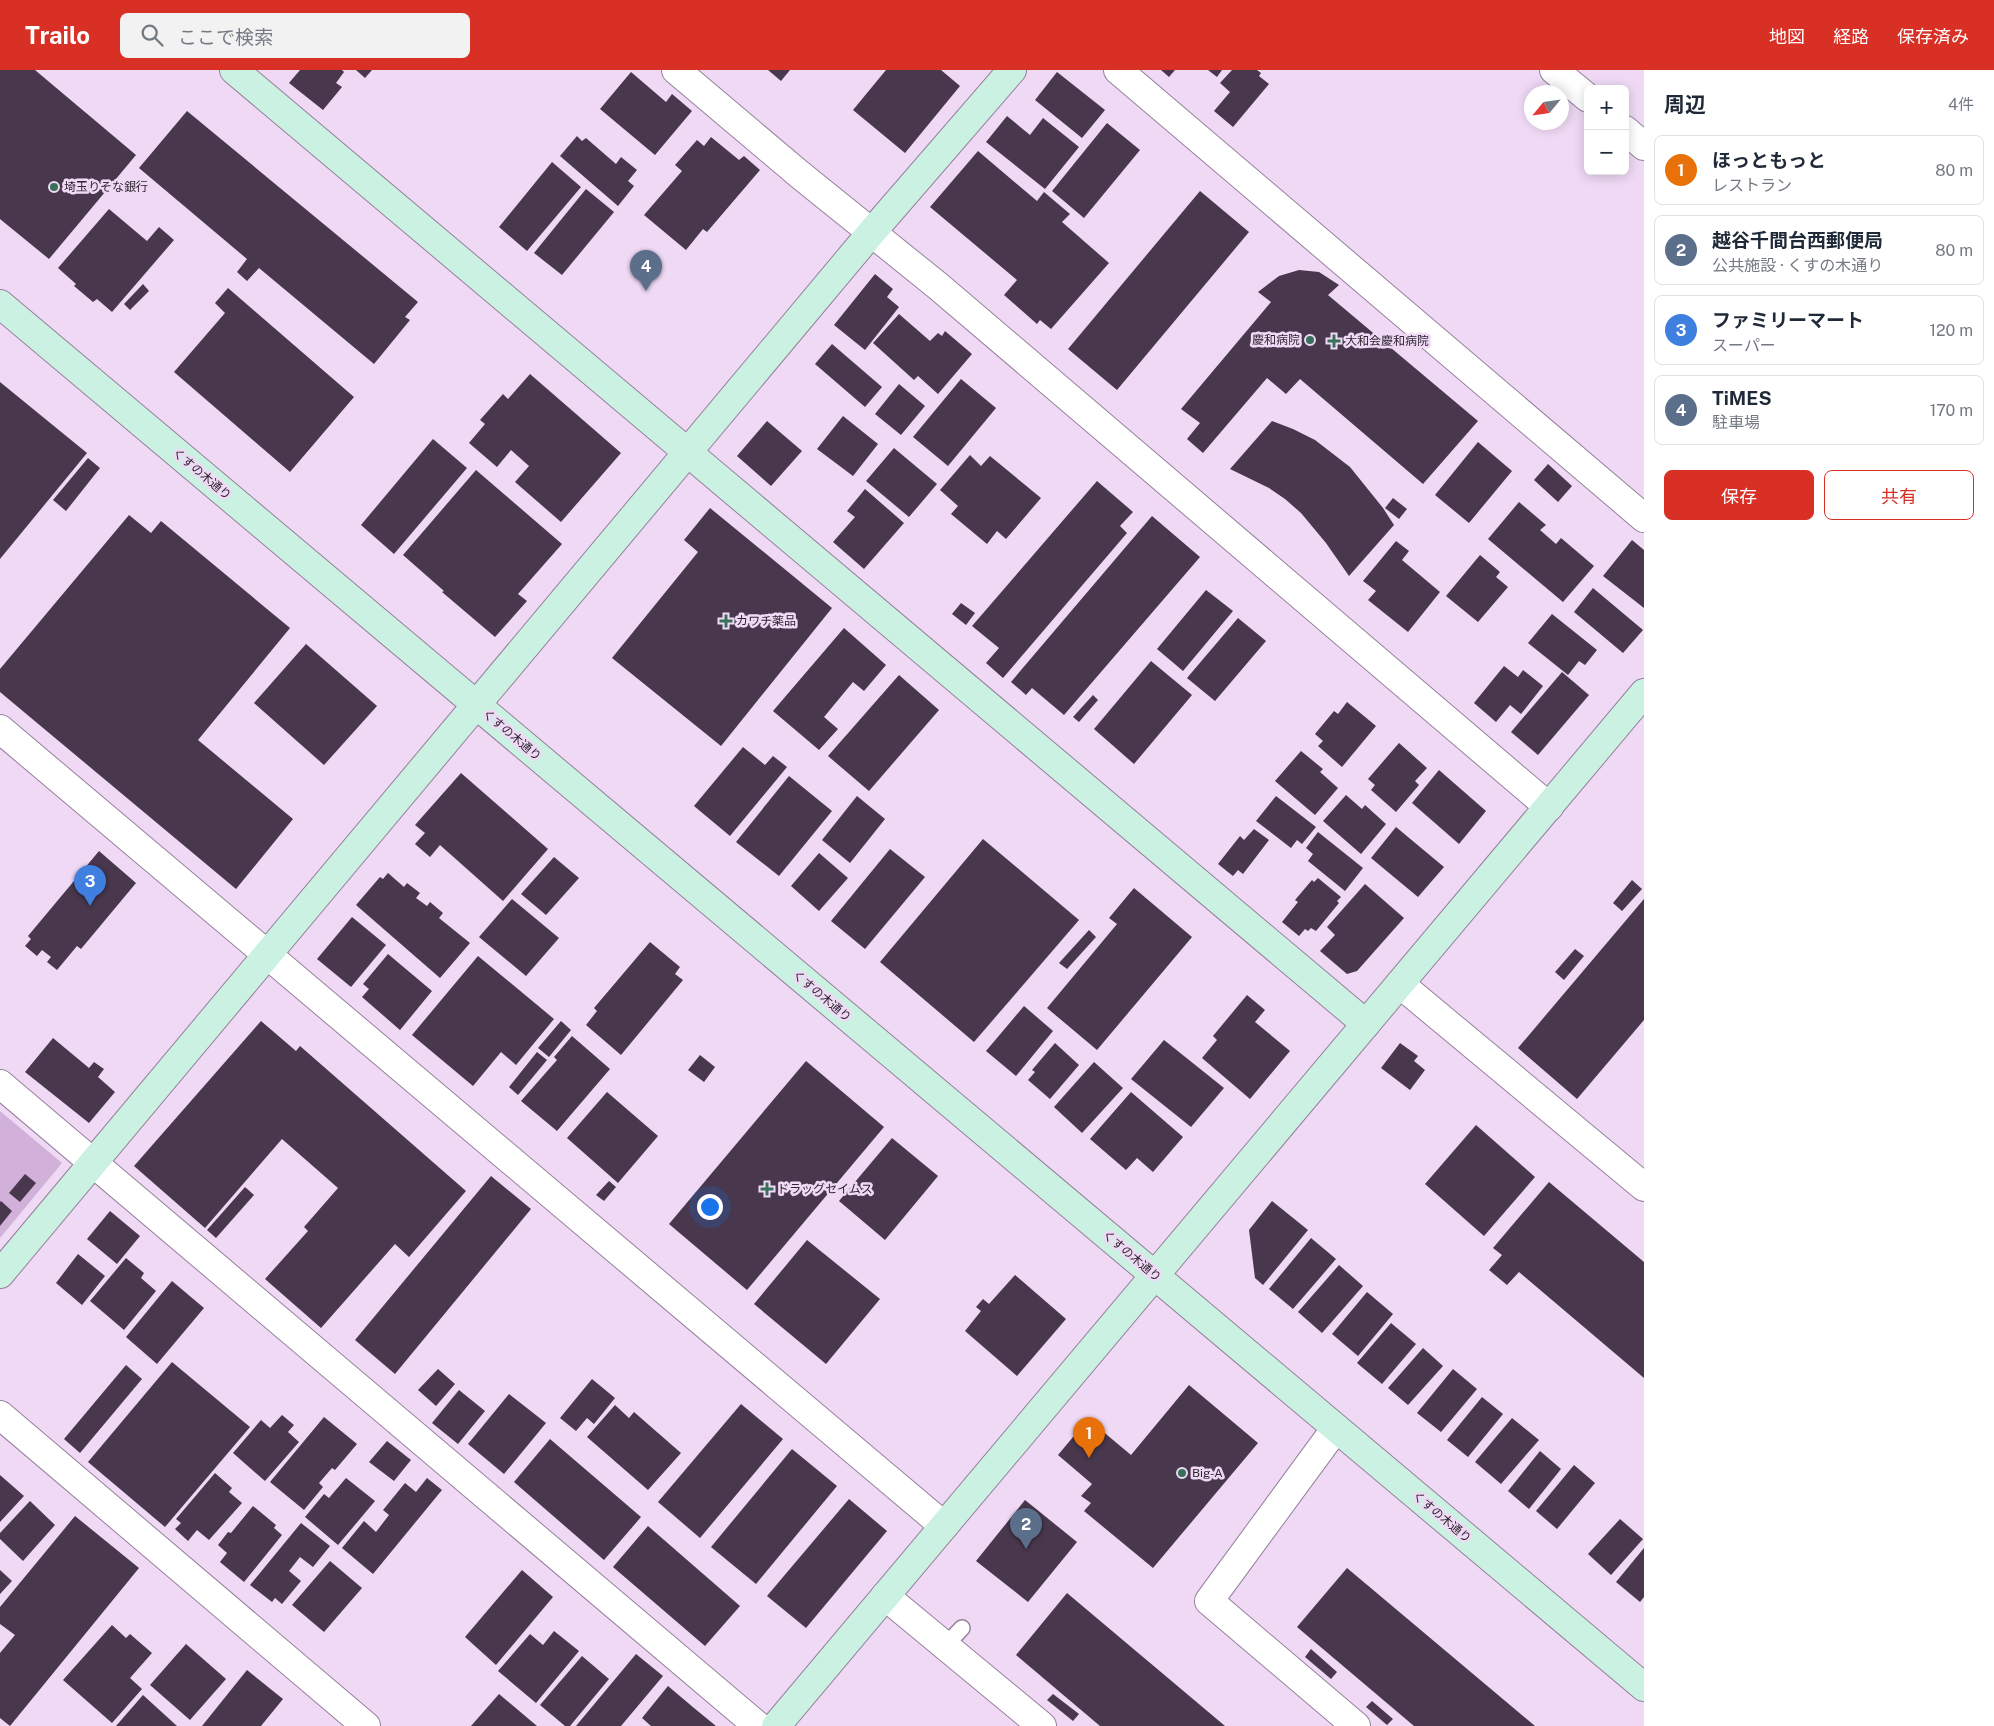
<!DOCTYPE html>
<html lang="ja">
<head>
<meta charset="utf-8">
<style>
	body { margin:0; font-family:"Public Sans","Noto Sans JP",sans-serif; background:#f2f2f3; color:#1f2937 }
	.controls { position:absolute; right:15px; top:15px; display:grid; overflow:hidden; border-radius:8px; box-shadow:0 2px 12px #0003 }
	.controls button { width:45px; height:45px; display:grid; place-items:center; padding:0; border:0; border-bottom:1px solid #e0e1e3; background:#fff; color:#1f2937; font:25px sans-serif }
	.compass { position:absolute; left:1524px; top:15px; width:45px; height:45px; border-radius:50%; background:#fff; box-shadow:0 2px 12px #0003; rotate:241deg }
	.you { position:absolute; left:709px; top:1136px; width:18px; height:18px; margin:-12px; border:4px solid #fff; border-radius:50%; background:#1a73e8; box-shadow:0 0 0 8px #1a73e833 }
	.badge { display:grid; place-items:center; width:32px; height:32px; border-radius:50%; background:#d93025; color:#fff; font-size:16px; font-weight:700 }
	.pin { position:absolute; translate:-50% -41px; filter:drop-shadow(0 1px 2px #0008) }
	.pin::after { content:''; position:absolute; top:26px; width:18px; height:15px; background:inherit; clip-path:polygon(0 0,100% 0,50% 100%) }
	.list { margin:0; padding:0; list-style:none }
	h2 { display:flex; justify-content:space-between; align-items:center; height:65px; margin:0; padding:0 20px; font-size:21px }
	h2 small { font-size:16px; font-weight:400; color:#747a83 }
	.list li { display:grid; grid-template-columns:32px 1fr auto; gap:15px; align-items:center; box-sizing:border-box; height:70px; margin:0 10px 10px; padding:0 10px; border:1px solid #e0e1e3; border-radius:8px }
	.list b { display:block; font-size:19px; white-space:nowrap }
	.list p { margin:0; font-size:16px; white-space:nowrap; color:#747a83 }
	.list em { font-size:16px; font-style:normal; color:#747a83 }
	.actions { display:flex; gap:10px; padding:15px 20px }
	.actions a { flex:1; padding:11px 0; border:1px solid #d93025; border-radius:8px; text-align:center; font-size:18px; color:#d93025 }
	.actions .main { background:#d93025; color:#fff }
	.icon { flex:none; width:28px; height:28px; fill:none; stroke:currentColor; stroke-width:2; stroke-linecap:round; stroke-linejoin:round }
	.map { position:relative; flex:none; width:1644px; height:1656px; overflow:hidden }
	header { display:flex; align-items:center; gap:30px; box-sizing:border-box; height:70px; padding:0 25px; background:#d93025; color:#fff }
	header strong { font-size:24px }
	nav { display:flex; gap:28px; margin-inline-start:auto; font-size:18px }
	.search { width:350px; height:45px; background:#f2f2f3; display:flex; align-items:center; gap:12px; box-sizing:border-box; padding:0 18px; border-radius:8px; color:#747a83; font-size:19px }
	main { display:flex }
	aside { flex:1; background:#fff }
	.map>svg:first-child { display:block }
	.green { fill:#d1b1da }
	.building { fill:#48374d }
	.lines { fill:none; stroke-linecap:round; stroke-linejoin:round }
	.lane-casing { stroke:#95819b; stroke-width:18 }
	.street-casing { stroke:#95819b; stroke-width:30 }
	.secondary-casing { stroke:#95819b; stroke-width:30 }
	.lane { stroke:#fff; stroke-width:15 }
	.street { stroke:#fff; stroke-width:28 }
	.secondary { stroke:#cbf1e2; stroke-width:28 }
	.poi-dot { fill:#387059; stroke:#efd9f5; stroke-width:2 }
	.labels { text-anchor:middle; stroke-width:5; stroke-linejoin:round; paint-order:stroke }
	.poi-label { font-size:12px; fill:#2f2631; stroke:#efd9f5; text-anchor:start }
	.street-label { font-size:12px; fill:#2f2631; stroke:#efd9f5 }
</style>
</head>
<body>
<header>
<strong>Trailo</strong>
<div class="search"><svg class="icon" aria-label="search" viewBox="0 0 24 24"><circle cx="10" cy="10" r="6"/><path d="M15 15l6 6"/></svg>ここで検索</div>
<nav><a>地図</a><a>経路</a><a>保存済み</a></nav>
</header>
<main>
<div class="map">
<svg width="1644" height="1656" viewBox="0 0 1644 1656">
	<rect width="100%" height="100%" fill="#efd9f5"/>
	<polygon class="green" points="0,1041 62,1093 0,1168"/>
	<g class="building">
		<polygon points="0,0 35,0 136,85 49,189 0,149"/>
		<polygon points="300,0 342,0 344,2 336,13 342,17 323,40 289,13"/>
		<polygon points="356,0 372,0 365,8"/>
		<polygon points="768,0 790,0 781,11"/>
		<polygon points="886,0 941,0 960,16 905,83 853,40"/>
		<polygon points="1161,0 1175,0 1169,7"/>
		<polygon points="1208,0 1222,0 1217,7"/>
		<polygon points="1232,0 1257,0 1261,3 1259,6 1269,14 1233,57 1214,41 1230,22 1220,13"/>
		<polygon points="631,2 666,32 672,24 692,41 655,85 600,39"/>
		<polygon points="1057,2 1105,40 1082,68 1035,30"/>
		<polygon points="187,41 418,232 405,247 410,250 374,294 259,198 247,211 237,202 247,189 139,98"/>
		<polygon points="1007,46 1030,65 1043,48 1079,77 1045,119 986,72"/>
		<polygon points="1107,53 1140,80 1084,148 1052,121"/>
		<polygon points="577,66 582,71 586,68 616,94 621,87 637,100 628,111 634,116 618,136 560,86"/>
		<polygon points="711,67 739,90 744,86 760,100 707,162 703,159 686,180 644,145 682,101 675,95 697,70 704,76"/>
		<polygon points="978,81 1037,131 1044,122 1070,144 1062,152 1109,193 1051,259 1040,250 1037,254 1004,225 1017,210 930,137"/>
		<polygon points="552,92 581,117 527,181 499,157"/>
		<polygon points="586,119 614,142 562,205 534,183"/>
		<polygon points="1200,121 1249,162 1117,320 1068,279"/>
		<polygon points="109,139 147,171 159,157 174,170 112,242 97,229 93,232 74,216 76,214 58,198"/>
		<polygon points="1299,200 1319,202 1339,215 1328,225 1478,351 1423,414 1300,309 1286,324 1267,308 1203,383 1187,369 1200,353 1181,339 1271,232 1258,222 1279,206"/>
		<polygon points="875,204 893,219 887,227 899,237 865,280 834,255"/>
		<polygon points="143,214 149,221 130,240 124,234"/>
		<polygon points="228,218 354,327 290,402 174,302 225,243 215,233"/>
		<polygon points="899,244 930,271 938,263 942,266 945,261 972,284 938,324 918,306 914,310 873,273"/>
		<polygon points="832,274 882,317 865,337 815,294"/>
		<polygon points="530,304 621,383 561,452 515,412 529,396 511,380 497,397 469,373 485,354 480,350 503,324 508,329"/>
		<polygon points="961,309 996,338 948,396 913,367"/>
		<polygon points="0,312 87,383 0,489"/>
		<polygon points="899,314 925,336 901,365 875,344"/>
		<polygon points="843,346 878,374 853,406 817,379"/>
		<polygon points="767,351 802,381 771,416 737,386"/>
		<polygon points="1272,351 1293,359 1315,370 1350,397 1383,438 1394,455 1349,506 1326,473 1301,443 1285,429 1269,418 1230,399"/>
		<polygon points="433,369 467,398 394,484 361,455"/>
		<polygon points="1478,372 1512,401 1469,453 1435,425"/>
		<polygon points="894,378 937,414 909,447 866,411"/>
		<polygon points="970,385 981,396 990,386 1041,428 1006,469 997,461 987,474 951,444 958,436 940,420"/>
		<polygon points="88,388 100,398 66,441 53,430"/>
		<polygon points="1548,394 1572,416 1558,432 1534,410"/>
		<polygon points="476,400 562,474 518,524 527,531 495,567 442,522 444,521 403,485"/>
		<polygon points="1097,411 1133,442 1120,456 1127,463 1003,608 986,593 999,578 972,556"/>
		<polygon points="865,419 904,453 864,499 833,472 855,447 847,441"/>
		<polygon points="1393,428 1407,439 1399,449 1385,438"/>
		<polygon points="1519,432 1546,455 1540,460 1556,474 1561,468 1594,496 1563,532 1488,469"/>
		<polygon points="710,438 832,538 721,676 612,588 698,482 684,470"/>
		<polygon points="129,445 151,463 161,451 290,558 198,670 293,749 236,819 0,622 0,599"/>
		<polygon points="1152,446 1200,487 1064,645 1032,618 1026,625 1011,612"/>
		<polygon points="1632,470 1644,480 1644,538 1603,506"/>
		<polygon points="1396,471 1409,481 1402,490 1440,522 1408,562 1368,530 1376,521 1363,511"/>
		<polygon points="1480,485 1500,502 1496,507 1508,517 1478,552 1446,526"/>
		<polygon points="1593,518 1643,560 1623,583 1574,542"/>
		<polygon points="1206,520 1233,541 1183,601 1157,579"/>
		<polygon points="961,533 975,543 966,555 952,544"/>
		<polygon points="1552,544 1597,580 1585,595 1579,591 1568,605 1528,573"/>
		<polygon points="1238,548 1266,571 1215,631 1187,608"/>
		<polygon points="844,558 886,595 864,621 853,612 824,647 838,659 819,680 773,641"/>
		<polygon points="306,574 377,636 324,695 254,633"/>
		<polygon points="1151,591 1192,625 1134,694 1094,659"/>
		<polygon points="1504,596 1518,607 1523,600 1543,616 1521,644 1510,635 1496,652 1474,633"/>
		<polygon points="1562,602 1589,625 1538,685 1511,662"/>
		<polygon points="899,605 939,640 869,721 828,686"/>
		<polygon points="1093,625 1098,630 1079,652 1073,647"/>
		<polygon points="1347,632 1376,656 1342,697 1318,676 1323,671 1315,664 1334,641 1338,644"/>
		<polygon points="1399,673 1427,698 1415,711 1419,715 1396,742 1371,720 1375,715 1368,709"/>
		<polygon points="743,677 765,695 773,686 787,697 730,766 694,736"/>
		<polygon points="1301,681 1323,699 1320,702 1338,718 1315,745 1275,711"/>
		<polygon points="1439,700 1486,741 1459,774 1412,733"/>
		<polygon points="461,703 548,779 503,831 440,775 430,787 415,774 425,763 415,755"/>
		<polygon points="789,706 832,741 779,806 736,772"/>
		<polygon points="1346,725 1362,739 1365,735 1386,754 1361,784 1323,751"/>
		<polygon points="857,726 885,749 850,793 822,770"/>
		<polygon points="1276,726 1316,757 1302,774 1297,770 1291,778 1256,751"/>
		<polygon points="1396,757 1444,797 1418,827 1371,788"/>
		<polygon points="1254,759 1269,770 1243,804 1238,800 1233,806 1218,794 1240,766 1244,770"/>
		<polygon points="1318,762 1363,798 1345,821 1308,791 1313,784 1306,778"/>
		<polygon points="983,769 1079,850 974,972 880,892"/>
		<polygon points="890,779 925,807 865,879 831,851"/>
		<polygon points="99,781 136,813 81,879 77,876 57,900 47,892 51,887 42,880 37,886 25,876 31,869 28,866"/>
		<polygon points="819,783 848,808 819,841 791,816"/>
		<polygon points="554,787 579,808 546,845 521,824"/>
		<polygon points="388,803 404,817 407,813 420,823 416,828 427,836 430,832 443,843 439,848 470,873 440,908 356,835 380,807 383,809"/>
		<polygon points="1318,808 1341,827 1337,831 1339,833 1316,861 1311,858 1308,861 1305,859 1299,866 1282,852 1298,832 1295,830 1312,810 1314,812"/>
		<polygon points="1632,810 1642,819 1622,841 1613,833"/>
		<polygon points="1365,814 1404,848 1357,901 1347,904 1320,881 1335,865 1327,857"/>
		<polygon points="1134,818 1192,867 1097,980 1047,938 1117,854 1109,848"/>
		<polygon points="512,829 559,868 526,906 479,867"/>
		<polygon points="1644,829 1644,950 1577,1029 1518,978"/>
		<polygon points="352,847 386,875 351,917 317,889"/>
		<polygon points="1089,860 1096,867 1067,899 1059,893"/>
		<polygon points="650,872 680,897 675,904 683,910 621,985 586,955 597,941 594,938"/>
		<polygon points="1575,879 1584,886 1564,910 1555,902"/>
		<polygon points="388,884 432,921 400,960 362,927 369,919 363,914"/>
		<polygon points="478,886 554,949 516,995 501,982 473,1016 412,965"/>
		<polygon points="1247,925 1265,940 1255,952 1290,981 1250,1029 1202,988 1217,970 1213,966"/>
		<polygon points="1024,936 1053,961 1016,1006 986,981"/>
		<polygon points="261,951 296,981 300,976 466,1121 409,1187 395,1174 321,1258 265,1209 308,1161 304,1157 338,1118 282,1069 205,1158 134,1096"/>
		<polygon points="561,951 571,960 549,987 538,978"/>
		<polygon points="572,966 610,999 557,1061 521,1031 557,990 554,987"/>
		<polygon points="53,968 89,998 94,992 104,999 98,1007 115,1022 89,1053 25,1002"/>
		<polygon points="1164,970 1224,1018 1191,1057 1131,1009"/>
		<polygon points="1055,973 1079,995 1050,1029 1028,1010 1035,1002 1032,1000"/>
		<polygon points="1400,973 1418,986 1414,991 1425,1000 1410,1020 1381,998"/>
		<polygon points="537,982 547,990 518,1025 509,1017"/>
		<polygon points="700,985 715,997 704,1012 688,1000"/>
		<polygon points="806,991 884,1057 747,1220 669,1154"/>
		<polygon points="1094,992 1123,1018 1082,1063 1054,1037"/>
		<polygon points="607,1022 658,1066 618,1113 567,1068"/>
		<polygon points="1131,1022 1183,1067 1153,1102 1137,1088 1126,1100 1090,1069"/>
		<polygon points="1476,1055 1535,1107 1484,1166 1425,1114"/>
		<polygon points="892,1068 938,1106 885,1170 839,1131"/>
		<polygon points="25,1104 36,1113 20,1132 9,1123"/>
		<polygon points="491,1106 531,1139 395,1304 355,1270"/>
		<polygon points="609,1111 616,1117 604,1131 596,1125"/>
		<polygon points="1549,1112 1644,1192 1644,1308 1519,1202 1507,1215 1489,1200 1502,1185 1493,1178"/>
		<polygon points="245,1117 254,1125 216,1168 207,1160"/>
		<polygon points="1,1131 12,1141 0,1156 0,1132"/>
		<polygon points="1272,1131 1308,1160 1263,1215 1255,1208 1249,1160"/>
		<polygon points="110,1141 140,1166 117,1194 87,1169"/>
		<polygon points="1311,1168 1336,1189 1293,1239 1269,1219"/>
		<polygon points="807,1170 880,1229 826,1294 754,1234"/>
		<polygon points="78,1184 105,1206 82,1235 56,1213"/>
		<polygon points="126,1188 144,1203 141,1208 156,1221 124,1260 90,1231"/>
		<polygon points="1339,1195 1363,1216 1322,1263 1298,1242"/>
		<polygon points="1015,1205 1066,1249 1017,1306 965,1261 981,1241 976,1237 983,1229 989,1234"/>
		<polygon points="172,1211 204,1238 157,1294 126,1267"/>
		<polygon points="1367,1222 1393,1244 1358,1286 1332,1264"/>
		<polygon points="1391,1253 1416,1274 1382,1314 1357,1293"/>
		<polygon points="1423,1278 1443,1296 1408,1335 1388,1318"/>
		<polygon points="172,1292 250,1357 165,1457 88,1392"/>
		<polygon points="126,1295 142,1309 80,1383 64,1369"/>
		<polygon points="438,1299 455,1314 436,1336 418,1320"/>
		<polygon points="1453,1299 1477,1319 1441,1362 1417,1343"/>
		<polygon points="592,1309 615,1328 594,1354 587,1348 576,1361 560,1348"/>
		<polygon points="1189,1315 1258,1373 1153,1498 1084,1441 1091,1433 1081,1426 1092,1414 1058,1385 1088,1349 1131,1385"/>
		<polygon points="459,1320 485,1341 458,1374 432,1353"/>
		<polygon points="509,1324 546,1353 504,1404 468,1374"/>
		<polygon points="1482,1327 1503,1344 1468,1387 1447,1370"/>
		<polygon points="741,1334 783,1369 700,1468 658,1432"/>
		<polygon points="615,1335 629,1348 634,1342 681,1383 648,1420 587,1367"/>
		<polygon points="282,1345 294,1355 288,1362 299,1372 265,1411 233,1383 261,1350 270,1358"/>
		<polygon points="324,1347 357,1374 335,1400 332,1398 319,1413 323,1417 304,1440 270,1412"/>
		<polygon points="1512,1348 1539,1370 1501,1414 1475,1392"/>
		<polygon points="550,1369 641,1447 604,1490 514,1412"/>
		<polygon points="387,1371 411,1390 394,1411 369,1392"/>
		<polygon points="792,1379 837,1416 756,1514 711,1477"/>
		<polygon points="1540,1381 1561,1399 1529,1439 1508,1421"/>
		<polygon points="1574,1395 1595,1413 1557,1459 1536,1441"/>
		<polygon points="215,1403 232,1418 229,1422 242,1433 209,1470 197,1460 188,1471 175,1459 181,1453 176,1449"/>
		<polygon points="0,1405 24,1426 0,1452"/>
		<polygon points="346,1408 375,1431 338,1475 305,1447 324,1424 329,1428"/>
		<polygon points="427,1408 442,1420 373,1504 342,1478 364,1451 376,1462 389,1445 383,1440 405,1413 416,1422"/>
		<polygon points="849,1429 887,1461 806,1558 767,1526"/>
		<polygon points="1025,1430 1077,1472 1028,1532 976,1491"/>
		<polygon points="30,1431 55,1455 23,1491 0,1469 0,1463"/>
		<polygon points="253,1436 276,1455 274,1458 282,1465 244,1512 220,1492 227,1483 218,1475 228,1462 231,1463"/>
		<polygon points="75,1446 139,1498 10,1656 0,1648 0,1583 15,1565 0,1554 0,1537"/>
		<polygon points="1620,1449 1643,1469 1611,1505 1588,1484"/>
		<polygon points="301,1453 330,1476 313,1497 300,1487 289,1501 301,1511 282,1534 275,1528 272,1532 250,1515"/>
		<polygon points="648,1456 740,1536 705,1576 613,1497"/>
		<polygon points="1644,1478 1644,1527 1640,1532 1616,1512"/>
		<polygon points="330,1491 362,1518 324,1562 292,1535"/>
		<polygon points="1347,1498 1535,1656 1414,1656 1297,1557"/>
		<polygon points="0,1500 12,1511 0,1524"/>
		<polygon points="522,1500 553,1527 496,1595 465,1567"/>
		<polygon points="1067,1523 1225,1656 1100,1656 1016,1585"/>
		<polygon points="112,1555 126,1568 130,1564 152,1583 130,1608 142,1619 112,1653 63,1610"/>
		<polygon points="554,1561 579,1581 536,1633 498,1601 530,1564 543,1575"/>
		<polygon points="186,1574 226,1609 190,1650 150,1615"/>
		<polygon points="1311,1579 1337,1602 1331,1609 1305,1587"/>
		<polygon points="636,1584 663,1606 621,1656 576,1656"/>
		<polygon points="582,1586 609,1609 570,1656 565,1656 540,1635"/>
		<polygon points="247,1600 283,1629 261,1656 202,1656"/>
		<polygon points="668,1616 694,1638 716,1656 651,1656 642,1648"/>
		<polygon points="499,1624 537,1656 471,1656"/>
		<polygon points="1053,1624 1079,1644 1073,1651 1047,1630"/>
		<polygon points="143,1625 177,1656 116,1656"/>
		<polygon points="1372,1631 1393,1649 1387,1655 1366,1637"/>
	</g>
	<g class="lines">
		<g class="lane-casing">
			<polyline id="lane" points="945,1576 962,1558"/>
		</g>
		<g class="street-casing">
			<g id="street">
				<polyline points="676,0 799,104 938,216 1549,737"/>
				<polyline points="1118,0 1644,448"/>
				<polyline points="1554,0 1588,28"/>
				<polyline points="1625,60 1644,76"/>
				<polyline points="0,659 944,1456"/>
				<polyline points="1400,914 1644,1117"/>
				<polyline points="0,1014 758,1656"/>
				<polyline points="0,1345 366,1656"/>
				<polyline points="1336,1358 1209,1531 1356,1656"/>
				<polyline points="885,1526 1042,1656"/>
			</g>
		</g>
		<g class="secondary-casing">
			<g id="secondary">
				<polyline points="234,0 1366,954"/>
				<polyline points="0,234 1644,1617"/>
				<polyline points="0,1204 871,163 1012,0"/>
				<polyline points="776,1656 1644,623"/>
			</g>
		</g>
		<use href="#lane" class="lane"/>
		<use href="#street" class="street"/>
		<use href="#secondary" class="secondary"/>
	</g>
	<g class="poi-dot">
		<circle cx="54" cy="117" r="5"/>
		<circle cx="1310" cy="270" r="5"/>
		<path d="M1331.5 263.5h5v5h5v5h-5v5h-5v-5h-5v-5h5z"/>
		<path d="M723.5 543.5h5v5h5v5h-5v5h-5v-5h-5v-5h5z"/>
		<path d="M764.5 1111.5h5v5h5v5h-5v5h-5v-5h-5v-5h5z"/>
		<circle cx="1182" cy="1403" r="5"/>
	</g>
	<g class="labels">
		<g class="poi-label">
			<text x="64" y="121">埼玉りそな銀行</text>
			<text x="1300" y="274" text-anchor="end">慶和病院</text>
			<text x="1345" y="275">大和会慶和病院</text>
			<text x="736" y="555">カワチ薬品</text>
			<text x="777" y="1123">ドラッグセイムス</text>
			<text x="1192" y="1407">Big-A</text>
		</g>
		<g class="street-label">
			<text transform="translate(202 404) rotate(40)" y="4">くすの木通り</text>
			<text transform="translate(512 665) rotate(40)" y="4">くすの木通り</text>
			<text transform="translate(822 926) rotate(40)" y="4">くすの木通り</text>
			<text transform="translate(1132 1186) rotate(40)" y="4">くすの木通り</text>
			<text transform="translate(1442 1447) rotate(40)" y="4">くすの木通り</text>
		</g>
	</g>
</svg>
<div class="controls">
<button>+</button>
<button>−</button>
</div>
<svg class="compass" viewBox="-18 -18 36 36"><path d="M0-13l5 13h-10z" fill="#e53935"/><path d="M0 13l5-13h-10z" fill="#747a83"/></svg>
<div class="you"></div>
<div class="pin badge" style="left:1089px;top:1388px;background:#e8710a">1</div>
<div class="pin badge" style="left:1026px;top:1479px;background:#5c6f8a">2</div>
<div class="pin badge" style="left:90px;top:836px;background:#3f7fe0">3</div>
<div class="pin badge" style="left:646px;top:221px;background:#5c6f8a">4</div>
</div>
<aside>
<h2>周辺<small>4件</small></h2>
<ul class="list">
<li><span class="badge" style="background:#e8710a">1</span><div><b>ほっともっと</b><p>レストラン</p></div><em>80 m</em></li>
<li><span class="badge" style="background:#5c6f8a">2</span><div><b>越谷千間台西郵便局</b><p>公共施設 · くすの木通り</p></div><em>80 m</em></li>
<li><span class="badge" style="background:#3f7fe0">3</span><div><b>ファミリーマート</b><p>スーパー</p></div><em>120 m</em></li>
<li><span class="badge" style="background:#5c6f8a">4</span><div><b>TiMES</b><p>駐車場</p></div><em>170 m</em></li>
</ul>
<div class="actions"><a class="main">保存</a><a>共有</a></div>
</aside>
</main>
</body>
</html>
